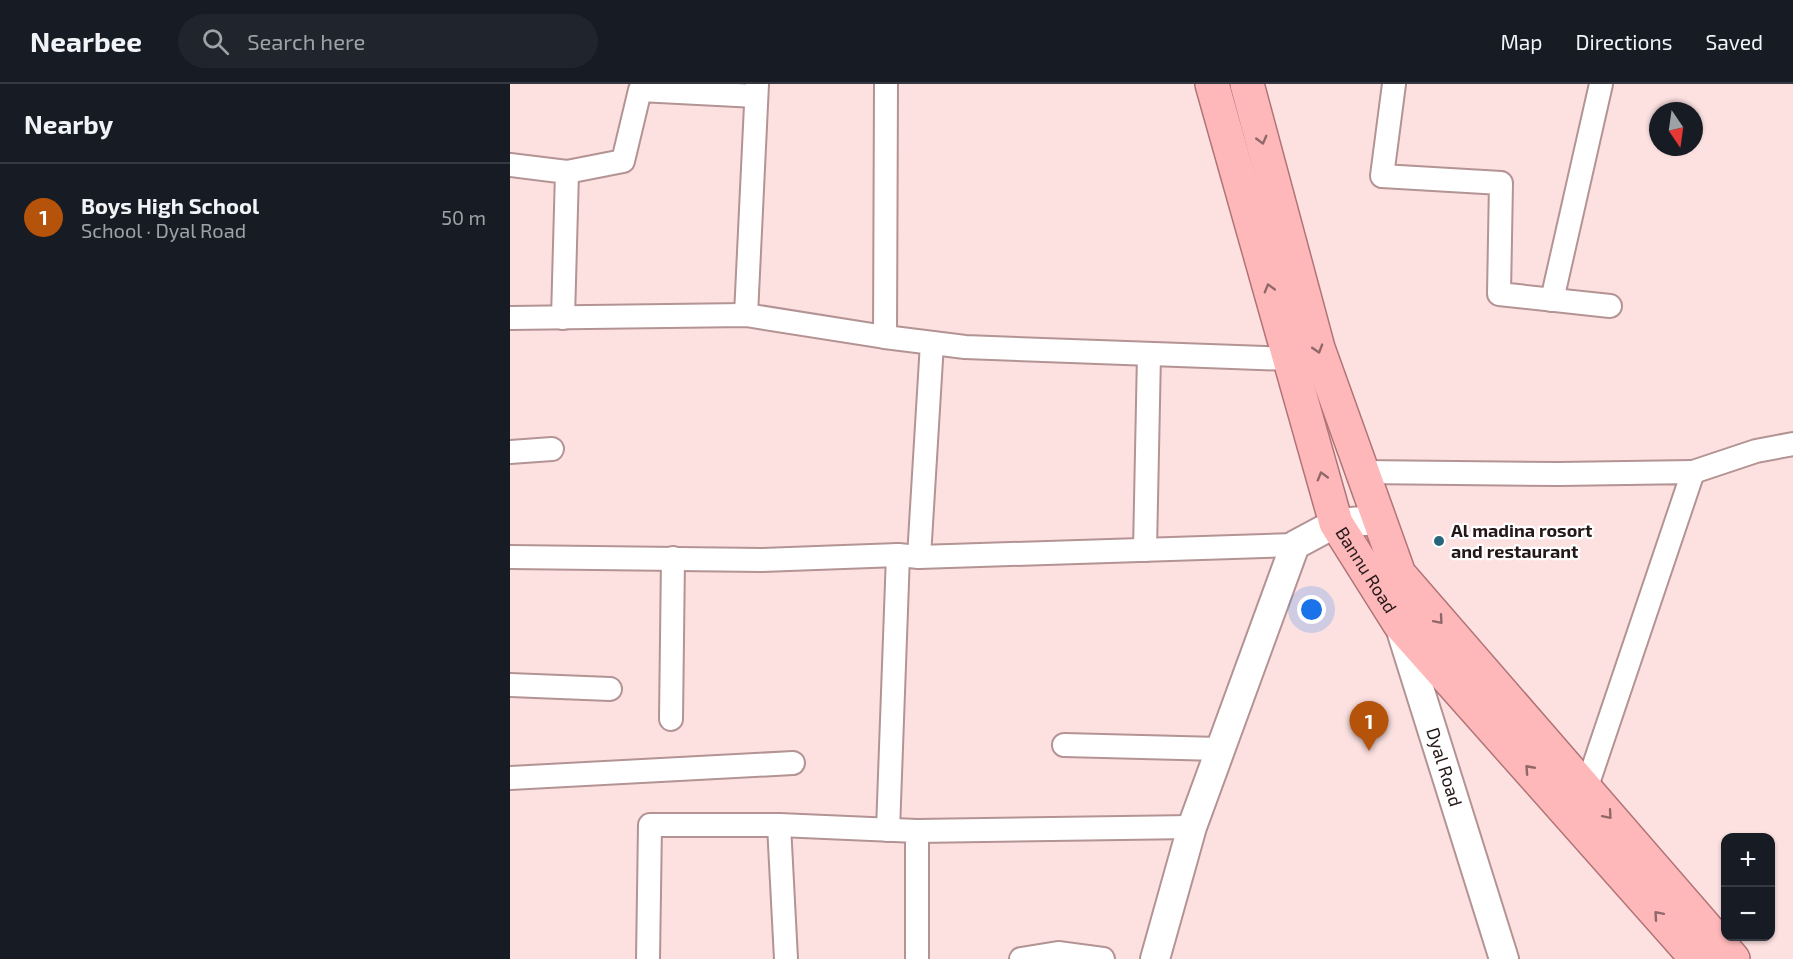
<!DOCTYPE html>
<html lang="en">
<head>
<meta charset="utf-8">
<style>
	body { margin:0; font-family:"Exo 2",sans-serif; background:#20242c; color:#f1f3f6 }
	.controls { position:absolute; right:18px; bottom:18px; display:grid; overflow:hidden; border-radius:12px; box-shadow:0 2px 4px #0004 }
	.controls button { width:54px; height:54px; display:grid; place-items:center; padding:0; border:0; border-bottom:2px solid #363941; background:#171b24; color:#f1f3f6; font:30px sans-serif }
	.compass { position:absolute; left:1139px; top:18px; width:54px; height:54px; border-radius:50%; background:#171b24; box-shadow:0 2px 4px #0004; rotate:167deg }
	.you { position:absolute; left:802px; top:526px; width:21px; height:21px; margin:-15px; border:4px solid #fff; border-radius:50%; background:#1a73e8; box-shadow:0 0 0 9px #1a73e833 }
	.badge { display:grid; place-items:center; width:39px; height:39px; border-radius:50%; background:#b45309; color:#fff; font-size:20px; font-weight:700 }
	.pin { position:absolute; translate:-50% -50px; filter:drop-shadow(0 2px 3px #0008) }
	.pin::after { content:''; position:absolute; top:32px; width:21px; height:18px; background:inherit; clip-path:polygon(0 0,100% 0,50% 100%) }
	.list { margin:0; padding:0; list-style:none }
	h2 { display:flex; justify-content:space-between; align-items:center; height:78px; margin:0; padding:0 24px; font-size:26px }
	h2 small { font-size:20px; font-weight:400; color:#9ea1a6 }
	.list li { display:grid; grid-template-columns:39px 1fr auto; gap:18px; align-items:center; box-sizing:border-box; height:108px; padding:0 24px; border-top:2px solid #363941 }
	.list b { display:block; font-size:22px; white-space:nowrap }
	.list p { margin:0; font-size:20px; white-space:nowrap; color:#9ea1a6 }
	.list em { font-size:20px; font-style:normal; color:#9ea1a6 }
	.icon { flex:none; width:33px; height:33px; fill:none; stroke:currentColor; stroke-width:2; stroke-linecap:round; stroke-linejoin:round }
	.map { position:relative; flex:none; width:1283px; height:875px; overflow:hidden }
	header { display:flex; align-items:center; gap:36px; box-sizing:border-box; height:84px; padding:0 30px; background:#171b24; border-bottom:2px solid #363941 }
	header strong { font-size:28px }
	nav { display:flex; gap:33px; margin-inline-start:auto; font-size:21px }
	.search { width:420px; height:54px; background:#20242c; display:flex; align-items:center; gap:15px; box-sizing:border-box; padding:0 21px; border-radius:33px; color:#9ea1a6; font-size:22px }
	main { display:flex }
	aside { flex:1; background:#171b24 }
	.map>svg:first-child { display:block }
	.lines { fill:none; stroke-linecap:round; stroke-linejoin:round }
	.minor-casing { stroke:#b39393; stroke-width:26 }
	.tertiary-casing { stroke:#b39393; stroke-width:32 }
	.trunk-casing { stroke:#b17476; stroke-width:36 }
	.minor { stroke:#fff; stroke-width:22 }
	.tertiary { stroke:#fff; stroke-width:28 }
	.trunk { stroke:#feb8ba; stroke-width:33 }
	.oneway { stroke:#916869 }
	.poi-dot { fill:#28647c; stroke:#fff; stroke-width:2 }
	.labels { text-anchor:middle; stroke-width:4.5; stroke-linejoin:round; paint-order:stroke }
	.poi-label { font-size:18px; font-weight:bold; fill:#241818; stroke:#fff; text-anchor:start }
	.street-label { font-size:18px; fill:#241818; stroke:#fff }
</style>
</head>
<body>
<header>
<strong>Nearbee</strong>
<div class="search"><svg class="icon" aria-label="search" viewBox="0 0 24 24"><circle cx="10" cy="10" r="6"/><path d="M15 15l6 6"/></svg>Search here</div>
<nav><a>Map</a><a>Directions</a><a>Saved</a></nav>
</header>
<main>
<aside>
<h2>Nearby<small></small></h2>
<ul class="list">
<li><span class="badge">1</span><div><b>Boys High School</b><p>School · Dyal Road</p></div><em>50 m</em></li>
</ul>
</aside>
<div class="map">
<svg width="1283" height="875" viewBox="0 0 1283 875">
	<rect width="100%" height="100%" fill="#fde1e1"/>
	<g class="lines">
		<g class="minor-casing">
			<g id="minor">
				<polyline points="884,0 872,92 991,99 989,210 1100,222"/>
				<polyline points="0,81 57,88 53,234"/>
				<polyline points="57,88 113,77 130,6 246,12"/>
				<polyline points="1042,216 1091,0"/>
				<polyline points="236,231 247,0"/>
				<polyline points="0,234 236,231 375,253 455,263 779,275"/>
				<polyline points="375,253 376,0"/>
				<polyline points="0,368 42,365"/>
				<polyline points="851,388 1049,390 1183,388 1076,705"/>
				<polyline points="1183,388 1246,367 1283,360"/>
				<polyline points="635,466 639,270"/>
				<polyline points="0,473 252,476 388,471 409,473 785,461"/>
				<polyline points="409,473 422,259"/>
				<polyline points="0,601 100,605"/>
				<polyline points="161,635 163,474"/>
				<polyline points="554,661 709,665"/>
				<polyline points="0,694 283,679"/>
				<polyline points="269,741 407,747 407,875"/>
				<polyline points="378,746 388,471"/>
				<polyline points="407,747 682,743"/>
				<polyline points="138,875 140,741 269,741 276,875"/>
				<polyline points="511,875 548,869 593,875"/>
			</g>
		</g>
		<g class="tertiary-casing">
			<g id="tertiary">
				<path id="s1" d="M889,540l105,335"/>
				<polyline points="645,875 682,743 785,461 826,439 868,436"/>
			</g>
		</g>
		<g class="trunk-casing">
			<g id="trunk">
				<path id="s2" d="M702,0l124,439 63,100 298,336"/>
				<polyline points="737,0 808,264 889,490 1223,875"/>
			</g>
		</g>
		<use href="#minor" class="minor"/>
		<use href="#tertiary" class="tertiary"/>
		<use href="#trunk" class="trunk"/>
	</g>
	<defs><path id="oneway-chevron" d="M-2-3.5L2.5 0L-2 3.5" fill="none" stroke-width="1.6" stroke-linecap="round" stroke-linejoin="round" transform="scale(1.5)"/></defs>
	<g class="oneway">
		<use href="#oneway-chevron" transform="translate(752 56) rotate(75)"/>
		<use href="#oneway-chevron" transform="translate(759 204) rotate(-106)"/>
		<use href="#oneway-chevron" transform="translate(808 265) rotate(73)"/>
		<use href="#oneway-chevron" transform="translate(812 392) rotate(-106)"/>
		<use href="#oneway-chevron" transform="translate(929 536) rotate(49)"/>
		<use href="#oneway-chevron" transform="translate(1019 685) rotate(-132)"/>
		<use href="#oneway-chevron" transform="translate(1098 731) rotate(49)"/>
		<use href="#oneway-chevron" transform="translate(1148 831) rotate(-131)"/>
	</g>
	<circle class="poi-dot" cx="929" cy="457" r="6"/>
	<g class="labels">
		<g class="poi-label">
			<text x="941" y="453">Al madina rosort<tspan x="941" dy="21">and restaurant</tspan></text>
		</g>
		<g class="street-label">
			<text dy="6" stroke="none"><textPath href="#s2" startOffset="512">Bannu Road</textPath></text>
			<text dy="6" stroke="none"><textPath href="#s1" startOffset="150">Dyal Road</textPath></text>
		</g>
	</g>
</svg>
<div class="controls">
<button>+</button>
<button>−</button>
</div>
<svg class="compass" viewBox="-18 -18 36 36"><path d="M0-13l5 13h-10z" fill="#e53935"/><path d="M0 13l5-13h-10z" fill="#9ea1a6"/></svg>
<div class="you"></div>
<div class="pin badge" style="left:859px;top:667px">1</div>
</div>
</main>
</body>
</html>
